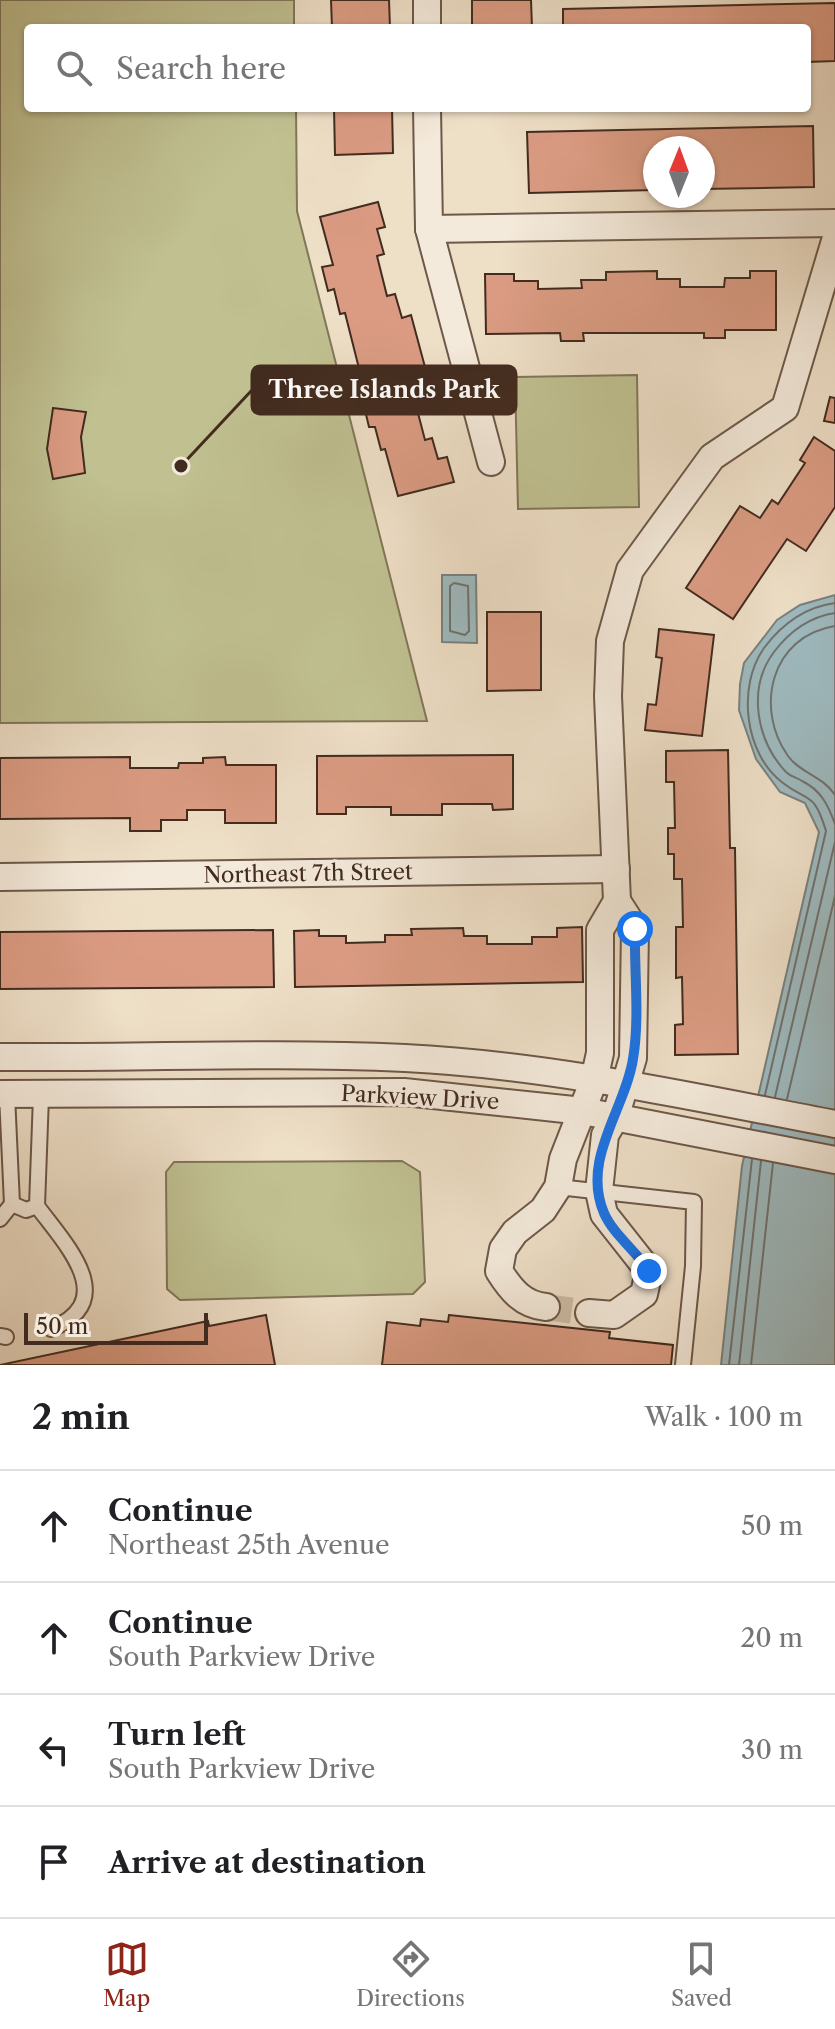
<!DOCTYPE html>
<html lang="en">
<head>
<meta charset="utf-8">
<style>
	body { margin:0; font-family:"Libre Caslon Text",serif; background:#f6f6f6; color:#202124 }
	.compass { position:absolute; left:643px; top:136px; width:72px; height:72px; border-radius:50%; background:#fff; box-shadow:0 2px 6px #0004; rotate:1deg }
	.scale { position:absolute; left:24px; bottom:20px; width:184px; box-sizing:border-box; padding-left:8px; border:4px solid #422b1f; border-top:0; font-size:22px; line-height:28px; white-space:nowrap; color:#422b1f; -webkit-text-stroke:6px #f4eadb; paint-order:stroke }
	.stop { position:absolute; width:24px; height:24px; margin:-18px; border:6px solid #1a73e8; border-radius:50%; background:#fff }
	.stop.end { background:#1a73e8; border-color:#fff; box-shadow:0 2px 8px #0008 }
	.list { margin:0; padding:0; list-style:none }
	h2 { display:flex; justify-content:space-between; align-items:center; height:104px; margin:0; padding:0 32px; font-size:34px }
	h2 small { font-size:26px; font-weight:400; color:#757577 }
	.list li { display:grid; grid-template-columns:52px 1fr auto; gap:24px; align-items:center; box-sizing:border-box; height:112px; padding:0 32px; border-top:2px solid #e0e0e0 }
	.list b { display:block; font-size:30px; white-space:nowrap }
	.list p { margin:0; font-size:26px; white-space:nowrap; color:#757577 }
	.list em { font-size:26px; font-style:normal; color:#757577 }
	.icon { flex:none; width:44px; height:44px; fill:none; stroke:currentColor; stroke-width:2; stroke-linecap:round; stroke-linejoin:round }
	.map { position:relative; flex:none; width:835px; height:1365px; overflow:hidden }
	.search { position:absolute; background:#fff; box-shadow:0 2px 6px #0004; left:24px; right:24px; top:24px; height:88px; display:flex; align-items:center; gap:20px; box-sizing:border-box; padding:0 28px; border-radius:8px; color:#757577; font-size:30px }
	.sheet { height:552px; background:#fff }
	nav { display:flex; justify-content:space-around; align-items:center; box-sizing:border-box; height:112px; border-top:2px solid #e0e0e0; background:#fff; font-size:22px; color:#757577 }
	nav a { display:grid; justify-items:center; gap:4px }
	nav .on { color:#8f2418 }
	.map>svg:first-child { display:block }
	.green { fill:#c0c091; stroke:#817658; stroke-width:2 }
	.water { fill:#9ebabf; stroke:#79817f; stroke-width:2 }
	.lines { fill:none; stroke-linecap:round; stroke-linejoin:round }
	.shore { stroke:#70726f; stroke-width:2 }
	.building { fill:#da9b82; stroke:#422b1f; stroke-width:2 }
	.minor-tunnel { stroke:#ccbba5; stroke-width:26; stroke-dasharray:26 13; stroke-linecap:butt }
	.service-casing { stroke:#6d5849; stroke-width:18 }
	.minor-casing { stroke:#6d5849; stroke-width:30 }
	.service { stroke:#f4eadb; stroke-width:14 }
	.minor { stroke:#f4eadb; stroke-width:26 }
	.route { stroke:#1a73e8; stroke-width:10 }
	.labels { text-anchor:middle; stroke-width:6; stroke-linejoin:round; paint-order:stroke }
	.street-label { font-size:22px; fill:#422b1f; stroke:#f4eadb }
	.leader { fill:none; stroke:#422b1f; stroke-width:3 }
	.callout-dot { fill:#422b1f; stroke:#f4eadb; stroke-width:3 }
	.callout { fill:#422b1f; stroke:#422b1f; stroke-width:3 }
	.callout-label { font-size:24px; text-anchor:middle; font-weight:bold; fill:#fff }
</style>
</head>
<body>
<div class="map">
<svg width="835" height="1365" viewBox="0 0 835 1365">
	<rect width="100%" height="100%" fill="#eedfc7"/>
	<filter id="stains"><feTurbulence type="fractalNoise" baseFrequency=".0025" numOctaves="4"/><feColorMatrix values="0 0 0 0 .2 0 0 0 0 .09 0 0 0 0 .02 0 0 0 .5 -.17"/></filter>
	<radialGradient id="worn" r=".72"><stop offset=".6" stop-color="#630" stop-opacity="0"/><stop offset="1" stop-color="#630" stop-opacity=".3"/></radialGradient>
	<g class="green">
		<polygon points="0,0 294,0 294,28 28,28 28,108 296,108 297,211 427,721 0,723"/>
		<polygon points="637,375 639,507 518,509 515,377"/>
		<polygon points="402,1161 420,1172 425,1282 413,1294 180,1300 167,1289 166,1172 174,1162"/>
	</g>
	<g class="water">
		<polygon points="442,575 476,575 477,643 442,642"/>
		<polygon points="835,595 835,1365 721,1365 742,1166 819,832 805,803 780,792 756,759 739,710 740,684 744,663 777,620 800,605"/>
	</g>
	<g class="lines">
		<g class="shore">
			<polygon points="454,583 468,586 469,631 465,635 450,631 450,586"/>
			<path d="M835,613c-26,4 -46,19 -61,39 -27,36 -18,88 12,120 5,5 10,5 16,9 19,9 26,24 33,43"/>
			<path d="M835,626c-64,10 -81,82 -47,130 12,17 35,20 47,39"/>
			<path d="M765,1095l61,-264c-12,-40 -17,-28 -43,-48 -39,-29 -46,-97 -19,-135 18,-24 41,-41 71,-45"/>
			<polyline points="775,1097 835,842"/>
			<polyline points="787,1099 835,896"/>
			<polyline points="729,1365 752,1159"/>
			<polyline points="739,1365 761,1161"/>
			<polyline points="751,1365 773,1163"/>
		</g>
	</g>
	<g class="building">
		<polygon points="331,0 389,0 390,28 332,28"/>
		<polygon points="472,0 531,0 532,28 472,28"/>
		<polygon points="835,3 835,61 807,62 807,28 563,28 563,9"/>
		<polygon points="334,108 392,108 393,153 335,155"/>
		<polygon points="813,126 814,187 703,189 703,148 655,148 655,190 529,193 527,132"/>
		<polygon points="378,202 385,227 377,229 384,254 377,256 387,296 395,294 402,318 411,315 425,367 417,369 423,391 413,394 425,440 432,438 438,459 447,457 454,482 398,496 385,449 381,450 375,427 369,427 364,406 368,404 345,313 340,314 334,289 328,291 322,267 333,265 320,217"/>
		<polygon points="657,271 657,279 680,279 680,287 724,287 725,278 750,278 750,271 776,271 776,330 725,330 725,338 704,338 704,333 583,333 584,341 561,341 560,333 486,334 485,274 514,274 514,281 538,281 538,289 582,288 581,280 606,280 606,272"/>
		<polygon points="830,397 835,398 835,423 824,421"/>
		<polygon points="53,408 86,412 81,437 85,473 53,479 47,449"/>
		<polygon points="814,437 835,451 835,507 806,551 787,539 733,619 686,588 740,506 760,518 772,500 778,504 805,463 800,460"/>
		<polygon points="487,612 541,612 541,690 487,691"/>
		<polygon points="659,629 714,635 702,736 645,730 648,704 656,705 662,658 656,657"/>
		<polygon points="728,750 730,848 735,848 738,1054 675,1055 675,1025 683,1024 682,977 676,978 676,927 683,927 682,879 674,879 674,854 668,854 668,828 675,828 674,782 666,782 666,751"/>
		<polygon points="513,755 513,809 493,810 492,804 442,804 442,815 391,815 391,807 346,807 346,814 317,814 317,756"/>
		<polygon points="130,757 130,768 178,768 179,763 203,763 203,758 225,757 226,765 276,765 276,823 225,823 225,810 187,810 187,820 161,820 161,831 130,831 130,818 0,819 0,758"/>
		<polygon points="582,927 583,982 295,987 294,931 319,930 319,936 346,936 346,943 385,942 385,935 412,935 411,929 463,928 464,936 487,936 487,944 532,944 532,937 557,937 557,928"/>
		<polygon points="273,930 274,987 0,989 0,932"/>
		<polygon points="266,1315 275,1365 0,1365 208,1321 209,1326"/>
		<polygon points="449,1315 610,1332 609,1338 673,1345 671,1365 382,1365 387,1322 420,1326 421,1319 448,1322"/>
	</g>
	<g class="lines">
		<polyline class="minor-tunnel" points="546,1307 589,1313"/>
		<g class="service-casing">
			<g id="service">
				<polyline points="7,1095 12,1204 26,1210 37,1206 41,1096"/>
				<polyline points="558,1187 694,1202 693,1266 683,1365"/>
				<path d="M37,1206c28,38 84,94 14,123"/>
				<polyline points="0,1219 12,1204"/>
				<polyline points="0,1336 6,1337"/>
			</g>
		</g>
		<g class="minor-casing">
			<g id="minor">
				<polyline points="427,28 427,0"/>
				<polyline points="427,108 429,229 491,462"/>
				<polyline points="429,229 835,223"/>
				<polyline points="0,877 616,869"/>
				<path d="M0,1057c135,1 270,-5 405,1 145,7 288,39 430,66"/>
				<polyline points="0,1094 404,1092 583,1111 835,1160"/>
				<path d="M546,1307c-23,-2 -35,-17 -47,-36l4,-22 12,-17 28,-22 15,-23 5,-28 31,-79 6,-27v-123l17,-29 -9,-205 2,-55 20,-71 82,-113 73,-49 50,-167"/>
				<polyline points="589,1313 614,1315 644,1294 649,1271 604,1214 599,1191 605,1135 615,1118 633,1058 635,929 617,901"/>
			</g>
		</g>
		<use href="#service" class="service"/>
		<use href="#minor" class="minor"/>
	</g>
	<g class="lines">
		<path class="route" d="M635,929c-1,42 5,88 -2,130 -8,51 -52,100 -29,154 9,21 32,38 45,58"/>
	</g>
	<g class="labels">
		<g class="street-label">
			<text transform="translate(308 873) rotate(-1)" y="8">Northeast 7th Street</text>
			<text transform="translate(420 1097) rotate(3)" y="8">Parkview Drive</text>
		</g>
	</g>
	<path class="leader" d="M181 466L252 390"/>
	<circle class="callout-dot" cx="181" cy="466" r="8"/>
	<rect class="callout" x="252" y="366" width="264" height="48" rx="8"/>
	<g class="callout-label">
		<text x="384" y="398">Three Islands Park</text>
	</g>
	<rect width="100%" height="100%" filter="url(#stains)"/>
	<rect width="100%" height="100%" fill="url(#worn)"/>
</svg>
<svg class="compass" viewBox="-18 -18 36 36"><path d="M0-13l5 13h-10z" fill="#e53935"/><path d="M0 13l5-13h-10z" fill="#757577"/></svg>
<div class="scale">50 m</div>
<div class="stop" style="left:635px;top:929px"></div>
<div class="stop end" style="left:649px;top:1271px"></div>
<div class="search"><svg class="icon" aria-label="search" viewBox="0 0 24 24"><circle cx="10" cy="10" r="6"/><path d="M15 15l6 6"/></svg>Search here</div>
</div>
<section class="sheet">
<h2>2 min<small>Walk · 100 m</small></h2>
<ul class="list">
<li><svg class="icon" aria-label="ahead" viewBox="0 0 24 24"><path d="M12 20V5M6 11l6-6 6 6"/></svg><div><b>Continue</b><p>Northeast 25th Avenue</p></div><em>50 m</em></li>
<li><svg class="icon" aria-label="ahead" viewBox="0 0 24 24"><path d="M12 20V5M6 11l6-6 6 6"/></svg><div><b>Continue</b><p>South Parkview Drive</p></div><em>20 m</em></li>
<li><svg class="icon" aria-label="left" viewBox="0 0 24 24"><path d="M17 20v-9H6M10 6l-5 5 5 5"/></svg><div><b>Turn left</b><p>South Parkview Drive</p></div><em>30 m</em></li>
<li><svg class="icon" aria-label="arrive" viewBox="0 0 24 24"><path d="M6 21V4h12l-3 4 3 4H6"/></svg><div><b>Arrive at destination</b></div></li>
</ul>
</section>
<nav>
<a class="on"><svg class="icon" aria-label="map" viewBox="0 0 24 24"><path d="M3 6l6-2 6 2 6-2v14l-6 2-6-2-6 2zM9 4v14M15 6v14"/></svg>Map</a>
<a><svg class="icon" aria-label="directions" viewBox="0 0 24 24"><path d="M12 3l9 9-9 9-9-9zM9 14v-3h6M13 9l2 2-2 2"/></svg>Directions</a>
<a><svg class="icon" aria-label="saved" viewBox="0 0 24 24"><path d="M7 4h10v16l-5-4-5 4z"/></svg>Saved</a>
</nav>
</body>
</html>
